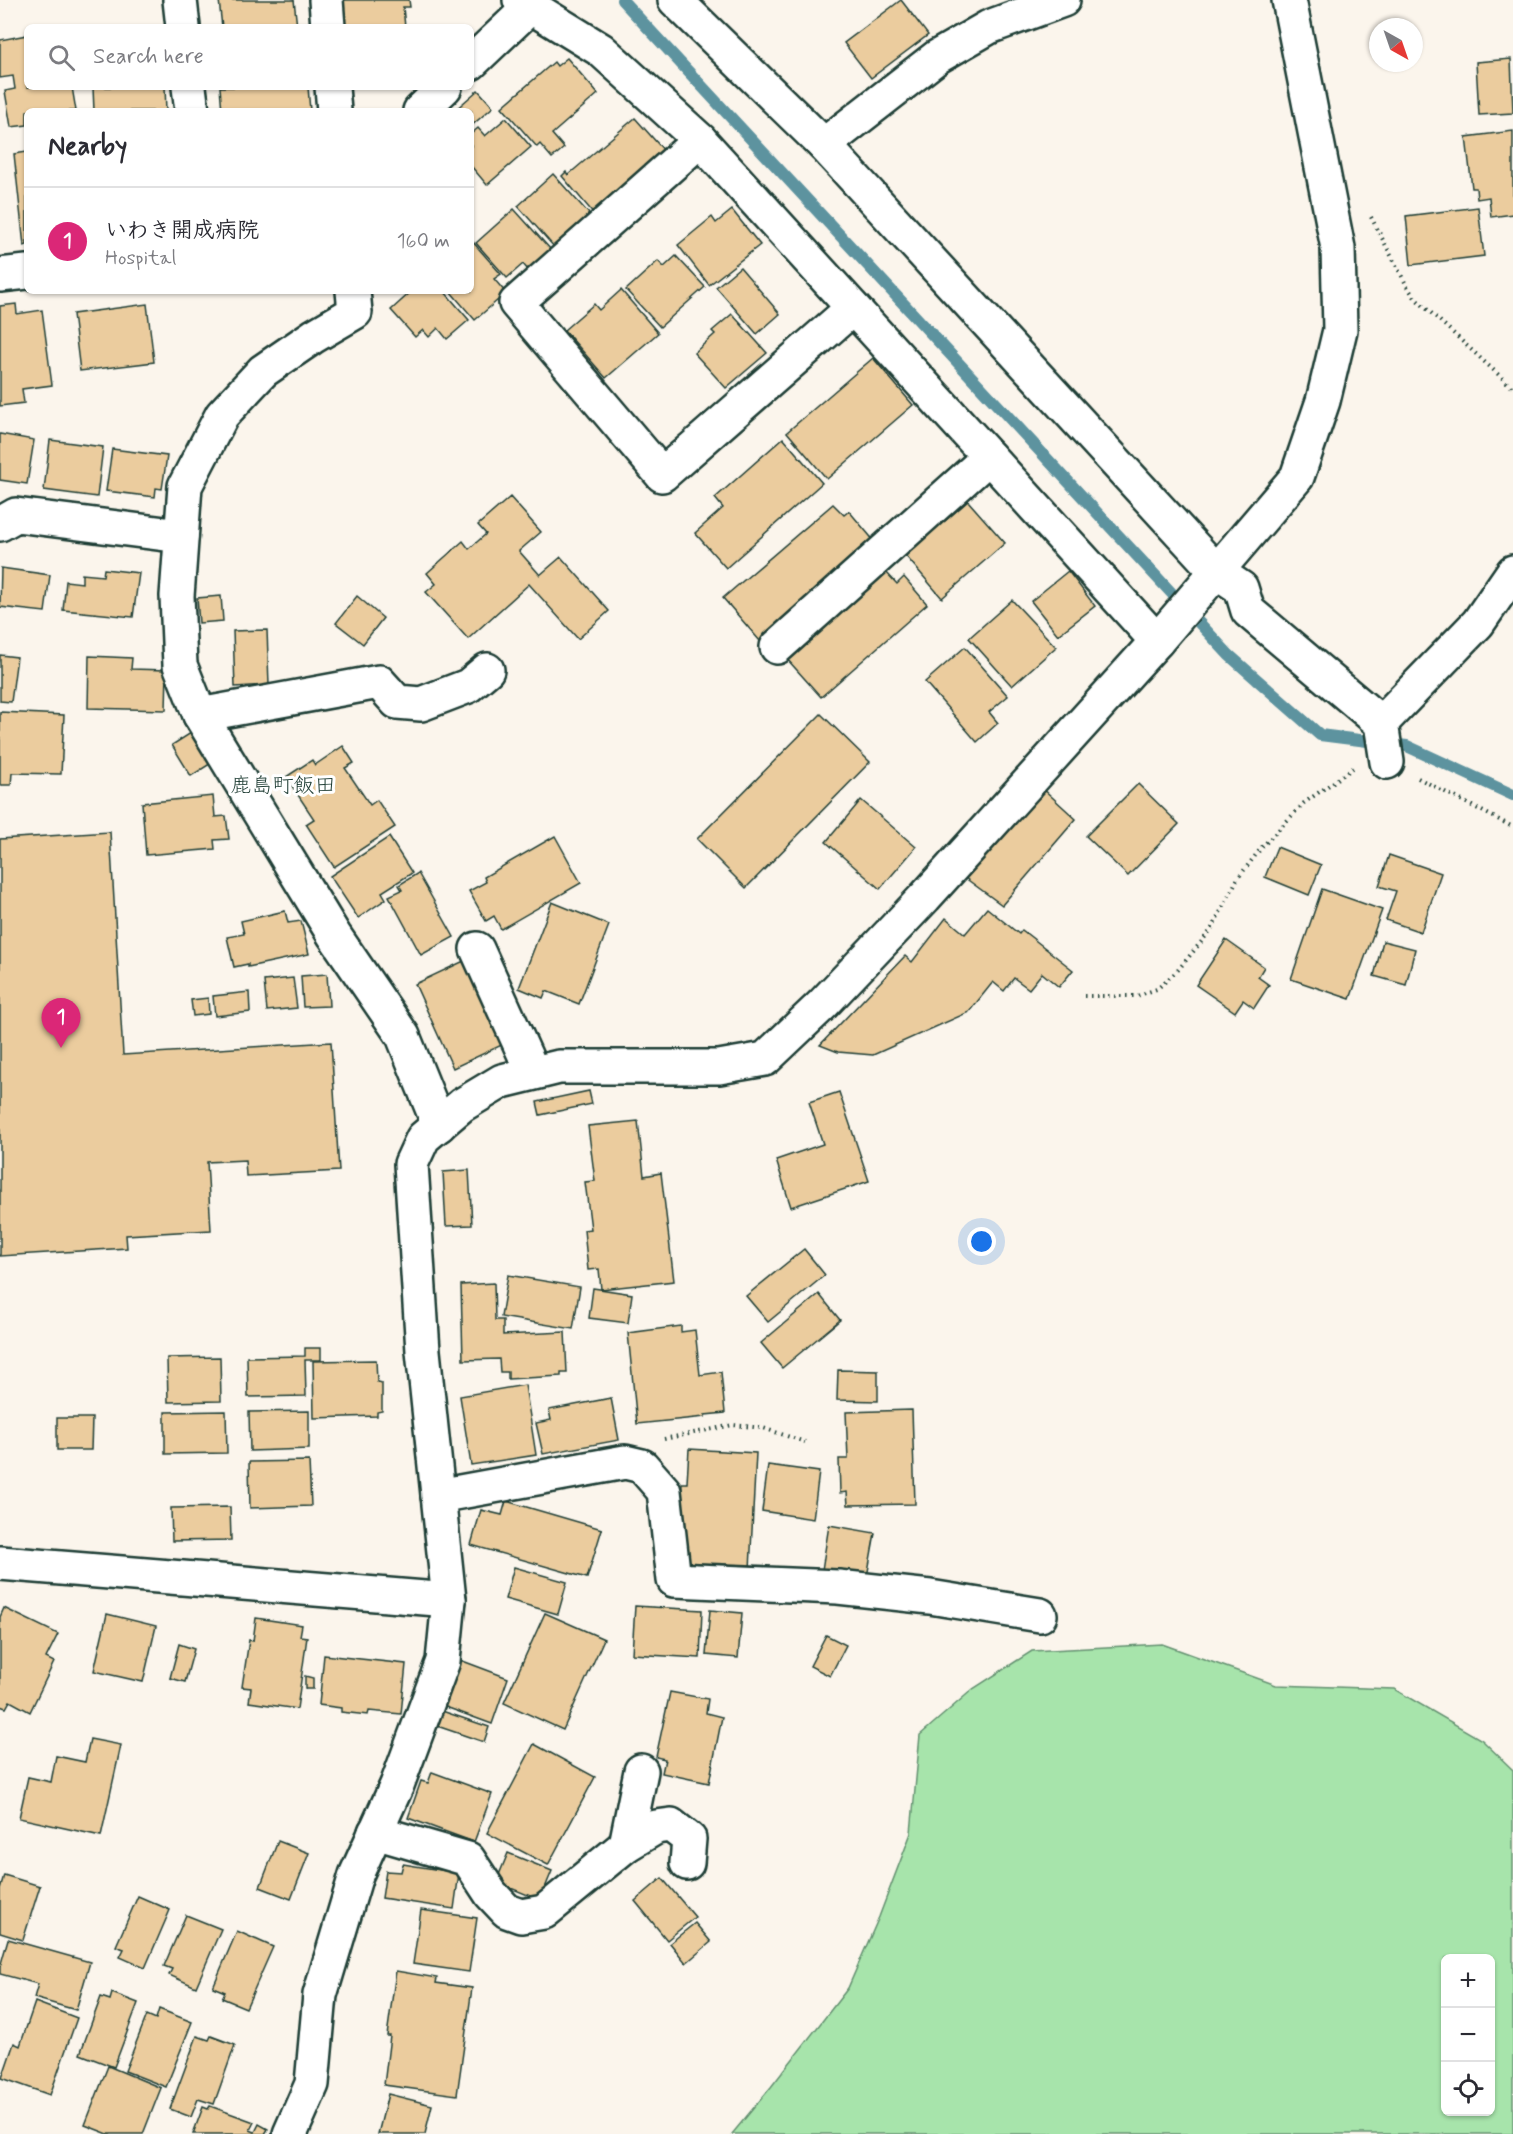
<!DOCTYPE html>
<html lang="en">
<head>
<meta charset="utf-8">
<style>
	body { margin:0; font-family:Mynerve,"Klee One",sans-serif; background:#f7f7f7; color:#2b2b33 }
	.controls { position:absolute; right:18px; bottom:18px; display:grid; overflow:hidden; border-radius:9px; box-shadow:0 2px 4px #0004 }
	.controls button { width:54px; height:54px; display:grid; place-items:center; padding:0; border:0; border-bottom:2px solid #e1e1e2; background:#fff; color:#2b2b33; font:30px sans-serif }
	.compass { position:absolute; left:1369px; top:18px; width:54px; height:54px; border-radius:50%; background:#fff; box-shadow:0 2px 4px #0004; rotate:140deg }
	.you { position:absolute; left:982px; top:1242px; width:21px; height:21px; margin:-15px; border:4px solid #fff; border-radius:50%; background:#1a73e8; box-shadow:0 0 0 9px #1a73e833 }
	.badge { display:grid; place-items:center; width:39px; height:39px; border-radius:50%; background:#db2777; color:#fff; font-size:20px; font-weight:700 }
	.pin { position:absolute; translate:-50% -50px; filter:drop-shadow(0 2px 3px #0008) }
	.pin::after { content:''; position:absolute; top:32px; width:21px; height:18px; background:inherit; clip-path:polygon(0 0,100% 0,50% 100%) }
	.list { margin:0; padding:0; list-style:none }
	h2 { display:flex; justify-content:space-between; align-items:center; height:78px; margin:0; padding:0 24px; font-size:26px }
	h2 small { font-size:20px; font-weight:400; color:#7c7c81 }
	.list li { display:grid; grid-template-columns:39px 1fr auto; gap:18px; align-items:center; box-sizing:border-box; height:108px; padding:0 24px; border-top:2px solid #e1e1e2 }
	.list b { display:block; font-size:22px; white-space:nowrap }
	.list p { margin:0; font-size:20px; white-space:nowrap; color:#7c7c81 }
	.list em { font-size:20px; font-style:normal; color:#7c7c81 }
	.icon { flex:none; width:33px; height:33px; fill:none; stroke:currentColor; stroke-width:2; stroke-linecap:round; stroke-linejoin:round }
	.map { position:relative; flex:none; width:1513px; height:2134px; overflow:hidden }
	.search { position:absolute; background:#fff; box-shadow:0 2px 4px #0004; left:24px; top:24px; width:450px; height:66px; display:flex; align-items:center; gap:15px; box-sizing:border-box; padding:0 21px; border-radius:9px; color:#7c7c81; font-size:22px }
	.panel { position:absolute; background:#fff; box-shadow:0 2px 4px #0004; left:24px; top:108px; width:450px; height:186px; border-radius:9px }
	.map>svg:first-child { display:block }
	.green { fill:#a7e4ab; stroke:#639070; stroke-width:1.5; fill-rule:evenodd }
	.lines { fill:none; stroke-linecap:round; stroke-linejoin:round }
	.stream { stroke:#5d939f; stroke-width:12 }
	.building { fill:#ebcc9e; stroke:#1f3d34; stroke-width:1.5 }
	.minor-casing { stroke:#1f3d34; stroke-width:38 }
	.path { stroke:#1f3d34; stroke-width:4; stroke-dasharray:1.5 4.5; stroke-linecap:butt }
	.minor { stroke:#fff; stroke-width:33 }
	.labels { text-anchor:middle; stroke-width:6; stroke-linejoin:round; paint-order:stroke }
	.quarter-label { font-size:21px; fill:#1f3d34; stroke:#fff }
</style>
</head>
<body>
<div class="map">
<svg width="1513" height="2134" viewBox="0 0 1513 2134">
	<rect width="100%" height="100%" fill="#fbf5ec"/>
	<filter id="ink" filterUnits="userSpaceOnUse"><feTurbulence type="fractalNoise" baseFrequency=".0167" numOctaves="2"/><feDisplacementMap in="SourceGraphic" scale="12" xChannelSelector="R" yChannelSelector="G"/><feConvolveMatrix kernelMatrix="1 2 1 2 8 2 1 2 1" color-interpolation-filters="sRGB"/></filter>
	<g filter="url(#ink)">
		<path class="green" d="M1162,1644l114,41 118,4 88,51 31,30v364h-781l39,-47 77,-99 31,-71 32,-84 9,-98 53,-46 59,-38zM1446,1958h44v154h-44z"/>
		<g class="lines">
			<polyline class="stream" points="622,0 1229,655 1320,735 1407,746 1513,795"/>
		</g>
		<g class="building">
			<polygon points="219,0 294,0 297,27 222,27"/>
			<polygon points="342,0 409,0 410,7 403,7 405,27 345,27"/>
			<polygon points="901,0 928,35 871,78 844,43"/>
			<polygon points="27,35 27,87 72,87 76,111 27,111 27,125 11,127 5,91 15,89 13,76 0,78 0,40"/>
			<polygon points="567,58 598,94 552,134 564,148 552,158 540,144 537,147 502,107 554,62 557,66"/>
			<polygon points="1511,59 1513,113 1479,115 1476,62"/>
			<polygon points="93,87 165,87 166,111 94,111"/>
			<polygon points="220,87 308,87 310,111 222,111"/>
			<polygon points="478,90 493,107 471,126 471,111 454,111"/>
			<polygon points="506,118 531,147 487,185 471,166 471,134 478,128 485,136"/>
			<polygon points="635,118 667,154 595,215 562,176 566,172 568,175"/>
			<polygon points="1513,131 1513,214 1491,217 1489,197 1477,199 1476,188 1472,188 1466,137"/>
			<polygon points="27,152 27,245 24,246 14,154"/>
			<polygon points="553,174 591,216 555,248 518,206"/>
			<polygon points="1478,207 1484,256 1411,265 1406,216"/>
			<polygon points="514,209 551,250 528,270 523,264 507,278 476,243"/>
			<polygon points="732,210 760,245 709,285 678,245 712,217 716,223"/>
			<polygon points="471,240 501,274 494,279 506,293 475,320 450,291 471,291"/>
			<polygon points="676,256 705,287 660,327 626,290 658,261 664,267"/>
			<polygon points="740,267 780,314 757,334 716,287"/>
			<polygon points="621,290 658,333 606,378 564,330 594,304 599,310"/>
			<polygon points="412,291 444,291 469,320 447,339 438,328 429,337 423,330 415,337 391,310"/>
			<polygon points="16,304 17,314 42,310 52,385 22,389 24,403 0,406 0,306"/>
			<polygon points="147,304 154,362 80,371 73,314"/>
			<polygon points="732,314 767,353 726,388 694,353 715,334 712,331"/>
			<polygon points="873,358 913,405 827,479 787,432"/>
			<polygon points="0,434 34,440 27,484 0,480"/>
			<polygon points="783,438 822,483 726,568 695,533 723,508 715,498"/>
			<polygon points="50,440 103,447 97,497 44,490"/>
			<polygon points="112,449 167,456 162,489 156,488 155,497 106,491"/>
			<polygon points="510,497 541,532 519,551 540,575 561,557 609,611 578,639 529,584 468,639 426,592 436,584 427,573 463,541 469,549 486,534 478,525"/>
			<polygon points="968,501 1005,543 942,598 904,554 930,532 923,528 939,514 945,521"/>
			<polygon points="833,504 844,515 849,511 875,542 760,641 723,598"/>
			<polygon points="1,568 50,575 45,612 0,607"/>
			<polygon points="104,569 139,573 133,617 63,610 66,581 82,583 82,574 103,576"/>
			<polygon points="1068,571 1095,606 1058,635 1031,601"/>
			<polygon points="886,572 897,584 904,577 927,604 821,697 787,659"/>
			<polygon points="221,596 223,621 199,623 197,598"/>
			<polygon points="357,596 383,618 363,644 336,623"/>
			<polygon points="1012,600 1056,647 1012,686 969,638"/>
			<polygon points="267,630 269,685 235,687 233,631"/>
			<polygon points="965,647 1008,696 989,712 998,723 977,742 925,682"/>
			<polygon points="0,655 17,657 11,702 0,701"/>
			<polygon points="89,656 132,658 131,669 167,670 166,710 88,708"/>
			<polygon points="0,712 64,715 61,774 12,773 11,785 0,785"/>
			<polygon points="821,714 870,762 746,888 697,839"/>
			<polygon points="194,731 213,762 191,776 172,745"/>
			<polygon points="343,746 354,763 345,768 370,805 377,800 395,827 334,867 306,824 314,819 286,777 312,760 315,765"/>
			<polygon points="1138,784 1179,824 1128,876 1086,836"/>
			<polygon points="1040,786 1076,819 1002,905 961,875"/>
			<polygon points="213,796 215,817 226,816 229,839 214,840 215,849 146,855 142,803"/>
			<polygon points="861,800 916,847 880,889 826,842"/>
			<polygon points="110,832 123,1055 331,1042 339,1171 246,1176 245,1160 207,1162 211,1230 126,1235 127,1248 0,1256 0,839"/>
			<polygon points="555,836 581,883 501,929 494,916 486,921 469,891 486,882 484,877"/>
			<polygon points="389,837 412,873 382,892 386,899 358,918 330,876"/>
			<polygon points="1277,847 1321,865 1309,895 1265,877"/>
			<polygon points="1389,855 1441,873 1421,932 1386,920 1396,891 1379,886"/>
			<polygon points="418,873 454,937 421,955 389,896 402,890 399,885"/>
			<polygon points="1322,889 1382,910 1350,999 1291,979"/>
			<polygon points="552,902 609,925 579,1004 546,991 543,998 519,988"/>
			<polygon points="987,908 1019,934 1022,930 1073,970 1059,987 1042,973 1029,989 1014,978 1004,991 993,982 969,1012 873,1055 838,1052 820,1045 905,956 912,962 946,918 965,934"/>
			<polygon points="285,911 288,923 301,921 309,954 248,967 248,964 234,967 227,937 244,934 241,921"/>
			<polygon points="1226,940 1264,967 1258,977 1269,985 1254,1008 1243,1000 1235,1012 1196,985"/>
			<polygon points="1383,941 1415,949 1406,985 1374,976"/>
			<polygon points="466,960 504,1044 453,1068 415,984"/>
			<polygon points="327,974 329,1006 303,1007 301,976"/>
			<polygon points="293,978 297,1008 267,1011 264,981"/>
			<polygon points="249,992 250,1012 215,1016 213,996"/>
			<polygon points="208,998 209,1014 193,1016 191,1000"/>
			<polygon points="589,1091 592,1104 540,1115 537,1102"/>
			<polygon points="839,1092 869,1181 791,1207 776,1160 823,1144 809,1102"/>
			<polygon points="638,1121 644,1176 661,1173 674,1281 601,1289 599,1269 588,1270 584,1230 591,1229 585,1182 595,1181 588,1126"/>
			<polygon points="469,1170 472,1225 446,1226 443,1172"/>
			<polygon points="804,1249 825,1275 768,1322 746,1296"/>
			<polygon points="508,1275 580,1287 573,1329 501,1317"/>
			<polygon points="494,1283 495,1320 503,1320 503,1335 565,1332 567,1373 561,1373 561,1376 508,1379 508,1372 500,1372 499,1359 463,1360 461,1285"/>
			<polygon points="593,1288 632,1294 628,1323 589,1318"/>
			<polygon points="819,1294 840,1320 782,1368 761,1343"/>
			<polygon points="681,1326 681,1332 695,1330 700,1375 721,1372 725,1413 705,1415 705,1417 637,1424 628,1333"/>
			<polygon points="305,1348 321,1348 321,1360 305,1360 306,1396 248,1397 247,1357 305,1356"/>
			<polygon points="220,1357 221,1401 168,1402 167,1358"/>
			<polygon points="376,1360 377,1382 382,1383 382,1411 377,1412 377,1416 314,1418 313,1361"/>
			<polygon points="838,1370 878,1371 878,1401 837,1400"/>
			<polygon points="525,1385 536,1455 471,1465 460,1396"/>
			<polygon points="611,1398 619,1440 543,1454 536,1423 551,1420 549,1410"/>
			<polygon points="912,1410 915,1504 848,1505 847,1492 840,1493 839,1459 848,1459 846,1412"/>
			<polygon points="226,1411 227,1453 165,1454 165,1412"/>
			<polygon points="309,1411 309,1449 250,1451 249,1412"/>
			<polygon points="57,1418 92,1418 91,1450 57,1450"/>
			<polygon points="689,1449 756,1453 750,1569 682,1566 685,1518 680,1518 682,1483 687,1483"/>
			<polygon points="309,1461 311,1506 250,1508 249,1462"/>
			<polygon points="768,1465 819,1472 813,1519 762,1511"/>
			<polygon points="506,1501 602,1529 587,1578 471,1545 481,1510 502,1515"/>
			<polygon points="230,1507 231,1540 172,1541 171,1508"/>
			<polygon points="829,1525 875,1533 867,1577 822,1570"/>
			<polygon points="514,1567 567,1582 558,1614 505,1599"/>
			<polygon points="635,1606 702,1610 700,1658 632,1654"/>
			<polygon points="4,1608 58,1634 46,1658 54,1662 30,1712 10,1701 6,1708 0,1706 0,1617"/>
			<polygon points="710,1610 742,1613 738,1658 706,1655"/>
			<polygon points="545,1613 604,1639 563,1730 504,1703"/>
			<polygon points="107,1614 156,1626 143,1682 94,1671"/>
			<polygon points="256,1618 302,1625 300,1636 307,1637 297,1709 249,1702 251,1688 242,1687 249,1640 253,1641"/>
			<polygon points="826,1635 846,1645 830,1676 810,1666"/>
			<polygon points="179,1644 194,1649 185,1682 170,1678"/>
			<polygon points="324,1655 406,1664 401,1714 369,1711 368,1715 341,1712 341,1708 319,1705"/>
			<polygon points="460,1660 508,1678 492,1724 443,1706"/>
			<polygon points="305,1676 313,1678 313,1689 305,1689"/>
			<polygon points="670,1692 708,1699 706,1713 722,1717 709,1783 662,1773 665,1759 656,1757"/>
			<polygon points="442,1711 489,1727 484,1742 437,1726"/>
			<polygon points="90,1739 121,1745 101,1836 19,1818 28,1777 51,1782 56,1756 85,1762"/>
			<polygon points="534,1744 595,1777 548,1865 487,1833"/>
			<polygon points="432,1772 492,1794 474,1842 408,1818 421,1781 428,1783"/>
			<polygon points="278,1841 309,1853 291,1899 260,1887"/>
			<polygon points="508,1853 552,1871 540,1900 496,1882"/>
			<polygon points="403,1864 459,1873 454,1909 382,1898 386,1871 401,1872"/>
			<polygon points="4,1875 40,1886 23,1940 0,1933 0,1889"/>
			<polygon points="662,1878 695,1917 667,1940 635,1901"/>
			<polygon points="138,1896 170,1910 145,1968 120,1957 124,1949 116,1946"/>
			<polygon points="421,1910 477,1918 469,1972 413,1964"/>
			<polygon points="186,1915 221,1929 196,1987 169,1975 172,1969 164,1966"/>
			<polygon points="695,1923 711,1942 686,1963 670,1943"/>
			<polygon points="237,1931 273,1947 246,2008 222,1998 225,1992 213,1987"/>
			<polygon points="8,1939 90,1962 76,2010 34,1998 38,1984 0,1974 0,1967"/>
			<polygon points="396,1971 437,1978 436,1983 472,1988 457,2095 384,2085 390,2036 387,2036"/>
			<polygon points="112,1993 138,2003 114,2067 80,2054 101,1997 110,2000"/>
			<polygon points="35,2002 77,2018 50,2095 2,2078 14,2043 20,2046"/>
			<polygon points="159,2009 192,2022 166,2087 125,2071 147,2015 156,2019"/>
			<polygon points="197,2036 209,2040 211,2036 235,2045 214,2104 198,2099 191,2117 170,2109"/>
			<polygon points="108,2066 161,2088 143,2134 108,2134 85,2125"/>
			<polygon points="388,2094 432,2105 425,2134 378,2134"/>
			<polygon points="210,2106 254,2122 250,2130 255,2132 259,2124 268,2129 265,2134 193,2134 203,2107 208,2109"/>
		</g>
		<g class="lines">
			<g class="minor-casing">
				<g id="minor">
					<polyline points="180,0 183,27"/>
					<polyline points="326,0 328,27"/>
					<polyline points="520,0 601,50 700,140 1157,641"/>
					<polyline points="675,0 824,145 1217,572 1241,588 1248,611 1381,723 1478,623 1513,572"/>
					<polyline points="471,63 531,6"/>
					<polyline points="189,87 192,111"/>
					<polyline points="332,87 334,111"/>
					<polyline points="420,111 445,87"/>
					<polyline points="700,140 516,303 662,475 853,308"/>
					<polyline points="824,145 937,57 989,27 1063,0"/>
					<polyline points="0,275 27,272"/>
					<polyline points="353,291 355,312 314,336 263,371 222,415 185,486 177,596 180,665 200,715 334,935 403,1036 439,1125"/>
					<polyline points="0,524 16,515 181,536"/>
					<polyline points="777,647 989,457"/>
					<polyline points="200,715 379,682 397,702 421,704 468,686 487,670"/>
					<polyline points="1381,723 1387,762"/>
					<polyline points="477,949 533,1073"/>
					<polyline points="438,1496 625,1462 642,1466 664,1491 674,1580 838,1587 930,1597 1040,1615"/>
					<polyline points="0,1563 449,1600"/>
					<polyline points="375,1832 468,1859 491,1894 507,1911 521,1916 544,1912 626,1845 656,1827 671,1825 689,1839 687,1863"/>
					<polyline points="626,1845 641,1771"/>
					<polyline points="290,2134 312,2084 320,1995 356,1875 397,1785 443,1661 449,1600 423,1351 411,1164 423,1138 462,1105 502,1081 559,1067 719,1067 765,1059 822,1005 925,897 1157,641 1297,477 1323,401 1340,330 1338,248 1289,0"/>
				</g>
			</g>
			<g class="path">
				<polyline points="1371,217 1408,288 1416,299 1513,388"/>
				<polyline points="1418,778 1513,827"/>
				<polyline points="1084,996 1137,996 1157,989 1178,970 1211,930 1238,878 1262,847 1304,803 1353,768"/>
				<polyline points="664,1439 733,1425 763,1428 805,1442"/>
			</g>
			<use href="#minor" class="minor"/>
		</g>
	</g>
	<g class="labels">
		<g class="quarter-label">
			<text x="283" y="792">鹿島町飯田</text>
		</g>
	</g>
</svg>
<div class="controls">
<button>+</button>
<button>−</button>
<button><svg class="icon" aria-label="locate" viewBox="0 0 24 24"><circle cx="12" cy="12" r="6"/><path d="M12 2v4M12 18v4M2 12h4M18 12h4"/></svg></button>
</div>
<svg class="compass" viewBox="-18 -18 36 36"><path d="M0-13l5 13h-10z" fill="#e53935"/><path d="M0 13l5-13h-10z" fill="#7c7c81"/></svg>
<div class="you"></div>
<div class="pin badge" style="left:61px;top:1048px">1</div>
<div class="search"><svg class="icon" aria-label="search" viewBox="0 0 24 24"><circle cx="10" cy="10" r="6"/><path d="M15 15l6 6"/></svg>Search here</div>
<section class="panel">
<h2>Nearby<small></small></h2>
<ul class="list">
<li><span class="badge">1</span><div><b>いわき開成病院</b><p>Hospital</p></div><em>160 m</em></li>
</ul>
</section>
</div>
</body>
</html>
